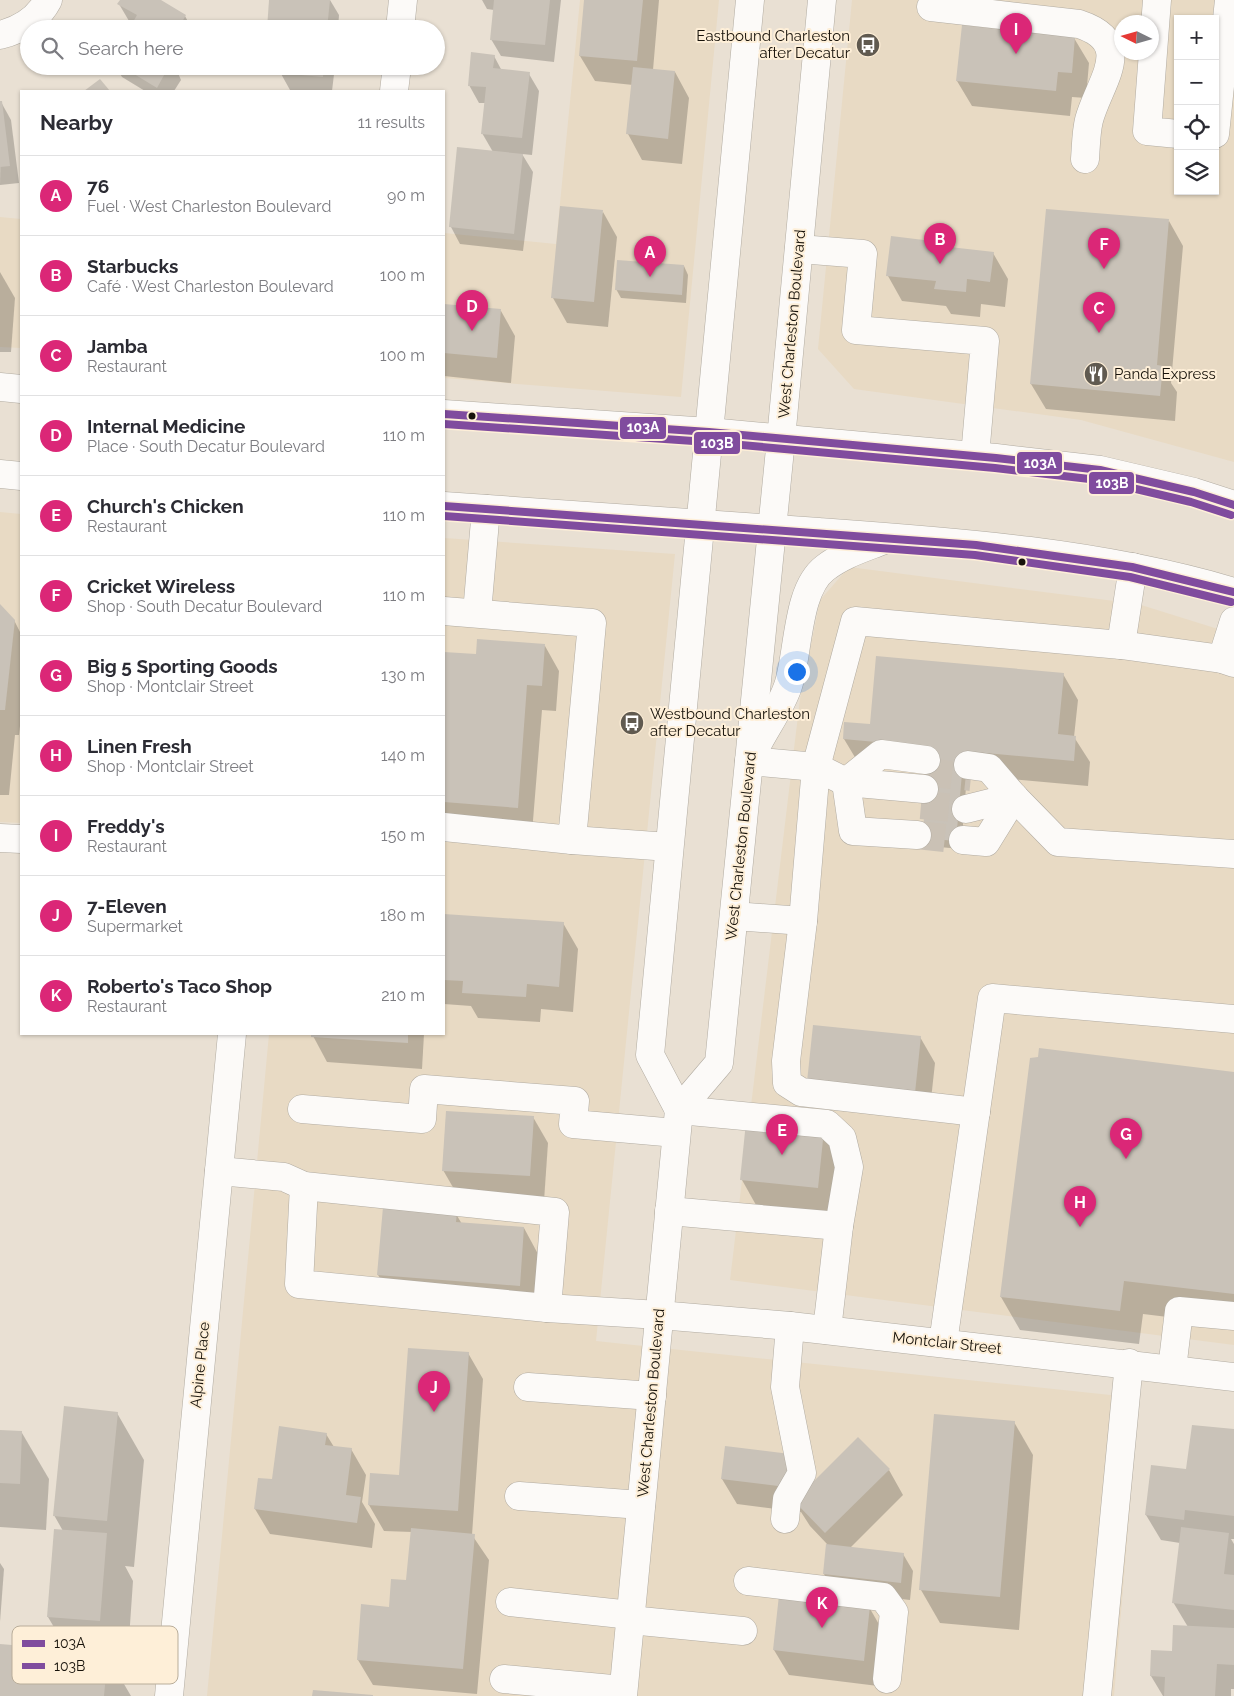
<!DOCTYPE html>
<html lang="en">
<head>
<meta charset="utf-8">
<style>
	body { margin:0; font-family:Raleway,sans-serif; background:#f2f2f3; color:#2b2b33 }
	.controls { position:absolute; right:15px; top:15px; display:grid; overflow:hidden; border-radius:0px; box-shadow:0 1px 4px #0004 }
	.controls button { width:45px; height:45px; display:grid; place-items:center; padding:0; border:0; border-bottom:1px solid #e1e1e2; background:#fff; color:#2b2b33; font:25px sans-serif }
	.compass { position:absolute; left:1114px; top:15px; width:45px; height:45px; border-radius:50%; background:#fff; box-shadow:0 1px 4px #0004; rotate:275deg }
	.you { position:absolute; left:796px; top:671px; width:18px; height:18px; margin:-12px; border:4px solid #fff; border-radius:50%; background:#1a73e8; box-shadow:0 0 0 8px #1a73e833 }
	.badge { display:grid; place-items:center; width:32px; height:32px; border-radius:50%; background:#db2777; color:#fff; font-size:16px; font-weight:700 }
	.pin { position:absolute; translate:-50% -41px; filter:drop-shadow(0 1px 2px #0008) }
	.pin::after { content:''; position:absolute; top:26px; width:18px; height:15px; background:inherit; clip-path:polygon(0 0,100% 0,50% 100%) }
	.list { margin:0; padding:0; list-style:none }
	h2 { display:flex; justify-content:space-between; align-items:center; height:65px; margin:0; padding:0 20px; font-size:21px }
	h2 small { font-size:16px; font-weight:400; color:#7c7c81 }
	.list li { display:grid; grid-template-columns:32px 1fr auto; gap:15px; align-items:center; box-sizing:border-box; height:80px; padding:0 20px; border-top:1px solid #e1e1e2 }
	.list b { display:block; font-size:19px; white-space:nowrap }
	.list p { margin:0; font-size:16px; white-space:nowrap; color:#7c7c81 }
	.list em { font-size:16px; font-style:normal; color:#7c7c81 }
	.icon { flex:none; width:28px; height:28px; fill:none; stroke:currentColor; stroke-width:2; stroke-linecap:round; stroke-linejoin:round }
	.map { position:relative; flex:none; width:1234px; height:1696px; overflow:hidden }
	.search { position:absolute; background:#fff; box-shadow:0 1px 4px #0004; left:20px; top:20px; width:425px; height:55px; display:flex; align-items:center; gap:12px; box-sizing:border-box; padding:0 18px; border-radius:28px; color:#7c7c81; font-size:19px }
	.panel { position:absolute; background:#fff; box-shadow:0 1px 4px #0004; left:20px; top:90px; width:425px; height:945px; border-radius:0px }
	.map>svg:first-child { display:block }
	.built { fill:#e8dac4; fill-rule:evenodd }
	.shadow { fill:#0003 }
	.building { fill:#c9c2b8 }
	.lines { fill:none; stroke-linecap:round; stroke-linejoin:round }
	.minor-tunnel { stroke:#cac1b5; stroke-width:28; stroke-dasharray:28 14; stroke-linecap:butt }
	.minor-casing { stroke:#b1aba1; stroke-width:29 }
	.major-casing { stroke:#b1aba1; stroke-width:29 }
	.minor { stroke:#fcfaf8; stroke-width:28 }
	.major { stroke:#fcfaf8; stroke-width:28 }
	.bus-1-casing { stroke:#feefd8; stroke-width:11 }
	.bus-2-casing { stroke:#feefd8; stroke-width:11 }
	.bus-1 { stroke:#804c9e; stroke-width:8 }
	.bus-2 { stroke:#804c9e; stroke-width:8 }
	.bus-dot { fill:#17120a; stroke:#feefd8; stroke-width:2 }
	.labels { text-anchor:middle; stroke-width:4; stroke-linejoin:round; paint-order:stroke }
	.poi-label { font-size:15px; fill:#17120a; stroke:#feefd8; text-anchor:start }
	.street-label { font-size:15px; fill:#17120a; stroke:#feefd8 }
	.key { fill:#feefd8; stroke:#b9ad9a; stroke-width:1 }
	.key-label { font-size:14px; fill:#17120a }
	.line-badge { stroke:#feefd8; stroke-width:2 }
	.badge-label { font-size:14px; text-anchor:middle; font-weight:bold; fill:#fff }
</style>
</head>
<body>
<div class="map">
<svg width="1234" height="1696" viewBox="0 0 1234 1696">
	<rect width="100%" height="100%" fill="#e9e0d3"/>
	<g class="built">
		<polygon points="580,0 719,0 681,397 444,378 444,233 556,244"/>
		<path d="M852,0h382v462l-153,-42 -227,-31 -36,-40zM1178,19h37v172h-37zM1122,22h30v30h-30z"/>
		<polygon points="0,217 21,219 21,348 0,347"/>
		<polygon points="0,512 21,514 21,823 0,822"/>
		<polygon points="444,538 675,554 596,1341 1139,1398 1114,1696 207,1696 269,1034 444,1034"/>
		<polygon points="849,567 1138,604 1234,634 1234,1345 730,1280 800,699 820,600"/>
	</g>
	<g class="shadow">
		<polygon points="121,0 158,0 185,16 192,29 130,29 133,24 129,21 119,4"/>
		<polygon points="270,0 330,0 339,15 338,29 268,29"/>
		<polygon points="482,0 561,0 554,62 501,56 491,39 494,10 487,9"/>
		<polygon points="586,0 659,0 653,70 675,72 689,98 682,164 642,160 628,134 633,85 595,81 580,56"/>
		<polygon points="1074,38 1089,63 1086,98 1072,97 1070,116 972,106 957,81"/>
		<polygon points="494,56 502,71 529,74 539,91 532,155 522,154 533,172 523,251 460,244 451,227 493,152 482,133 485,103 479,103 469,85"/>
		<polygon points="115,66 175,66 181,80 174,91 145,91 122,77"/>
		<polygon points="273,66 335,66 332,91 290,90 280,72 276,71"/>
		<polygon points="1,102 11,120 19,183 0,185"/>
		<polygon points="603,212 617,237 608,327 567,323 553,298"/>
		<polygon points="1169,221 1183,246 1171,383 1177,392 1175,421 1046,409 1031,384"/>
		<polygon points="931,242 934,247 993,253 1008,279 1005,307 981,304 980,317 951,314 946,306 902,301 888,276"/>
		<polygon points="684,266 688,275 686,303 621,298 616,289"/>
		<polygon points="0,272 15,298 11,352 0,352"/>
		<polygon points="444,305 501,311 515,336 511,383 444,376"/>
		<polygon points="0,606 14,620 21,634 21,717 19,735 15,735 9,795 0,795"/>
		<polygon points="545,646 559,671 556,711 542,710 532,833 444,827 444,653 477,656"/>
		<polygon points="1063,674 1078,700 1074,737 1090,762 1088,786 967,775 961,849 928,846 924,838 930,771 859,764 844,739 871,725"/>
		<polygon points="444,915 563,923 578,949 573,1012 541,1009 540,1022 478,1018 471,1006 444,1004"/>
		<polygon points="312,1034 424,1034 422,1069 327,1062"/>
		<polygon points="920,1037 935,1063 929,1118 823,1107"/>
		<polygon points="1234,1073 1234,1325 1143,1314 1139,1344 1020,1330 1001,1297"/>
		<polygon points="533,1117 548,1143 544,1201 458,1196 443,1170"/>
		<polygon points="823,1131 838,1157 833,1213 756,1205 742,1180"/>
		<polygon points="456,1214 462,1224 524,1228 538,1254 534,1311 393,1300 378,1275"/>
		<polygon points="468,1353 483,1379 472,1535 489,1560 477,1694 373,1685 358,1660 407,1581 412,1532 384,1531 369,1505 400,1476"/>
		<polygon points="117,1413 144,1460 134,1567 125,1566 133,1581 127,1668 114,1667 131,1696 0,1696 0,1663 68,1651 48,1617 63,1531 54,1515"/>
		<polygon points="1014,1422 1033,1455 1019,1630 940,1623 921,1590"/>
		<polygon points="0,1431 22,1433 49,1479 46,1530 0,1527"/>
		<polygon points="1234,1431 1234,1539 1231,1539 1234,1544 1234,1689 1231,1689 1231,1696 1163,1696 1151,1676 1173,1653 1188,1627 1173,1602 1180,1543 1161,1540 1146,1515 1187,1471"/>
		<polygon points="326,1434 334,1447 351,1449 366,1475 362,1502 375,1524 372,1548 270,1534 255,1509 273,1481"/>
		<polygon points="789,1455 803,1493 889,1470 903,1495 850,1548 903,1554 913,1571 910,1600 834,1591 824,1574 827,1544 810,1526 801,1512 737,1504 722,1479"/>
		<polygon points="0,1563 4,1569 0,1622"/>
		<polygon points="869,1607 884,1633 878,1686 789,1675 774,1650"/>
	</g>
	<g class="building">
		<polygon points="120,0 161,0 186,15 178,29 129,29 137,15 117,4"/>
		<polygon points="269,0 330,0 327,29 267,29"/>
		<polygon points="494,0 550,0 545,45 490,40"/>
		<polygon points="584,0 643,0 637,61 579,56"/>
		<polygon points="962,25 1075,37 1072,73 1058,72 1056,91 956,81"/>
		<polygon points="471,52 495,55 493,68 530,72 522,138 481,134 486,87 468,86"/>
		<polygon points="121,66 169,66 157,88"/>
		<polygon points="280,66 324,66 323,77 279,73"/>
		<polygon points="633,67 675,71 668,139 626,134"/>
		<polygon points="100,79 110,91 84,91"/>
		<polygon points="0,101 2,101 10,166 0,167"/>
		<polygon points="457,147 523,154 514,234 449,227"/>
		<polygon points="560,206 603,210 594,302 551,298"/>
		<polygon points="1046,209 1169,219 1157,365 1163,366 1160,396 1030,384"/>
		<polygon points="891,236 932,241 932,245 994,252 990,282 967,279 966,292 934,289 936,281 886,276"/>
		<polygon points="617,260 684,265 682,295 615,290"/>
		<polygon points="444,304 501,309 497,358 444,353"/>
		<polygon points="0,604 15,620 5,710 0,710"/>
		<polygon points="477,639 545,644 542,686 527,685 518,808 444,802 444,652 476,654"/>
		<polygon points="876,656 1064,673 1058,734 1076,736 1074,761 964,751 956,841 922,838 931,747 843,739 844,722 870,724"/>
		<polygon points="444,914 564,922 559,987 527,984 526,997 462,993 463,981 444,980"/>
		<polygon points="813,1025 921,1036 915,1093 807,1082"/>
		<polygon points="311,1034 408,1034 408,1043 311,1037"/>
		<polygon points="1039,1048 1234,1072 1234,1294 1124,1281 1120,1311 1000,1297 1030,1058 1038,1057"/>
		<polygon points="446,1111 534,1116 530,1176 442,1171"/>
		<polygon points="746,1122 824,1130 818,1188 740,1180"/>
		<polygon points="383,1207 457,1213 456,1222 524,1227 520,1286 377,1275"/>
		<polygon points="408,1348 469,1352 458,1511 368,1505 370,1473 399,1475"/>
		<polygon points="64,1406 118,1412 107,1521 53,1516"/>
		<polygon points="934,1414 1015,1421 1000,1597 919,1590"/>
		<polygon points="1192,1425 1234,1429 1234,1516 1185,1510 1184,1520 1145,1515 1151,1465 1186,1469"/>
		<polygon points="279,1426 327,1433 325,1445 352,1448 346,1495 361,1497 357,1523 254,1509 258,1478 272,1479"/>
		<polygon points="0,1430 22,1431 20,1484 0,1483"/>
		<polygon points="858,1437 890,1469 825,1533 794,1501"/>
		<polygon points="725,1446 790,1454 786,1487 721,1479"/>
		<polygon points="1181,1527 1229,1533 1224,1574 1234,1575 1234,1610 1172,1603"/>
		<polygon points="411,1528 475,1534 463,1669 357,1660 361,1604 389,1607 391,1579 406,1580"/>
		<polygon points="54,1529 107,1533 100,1621 47,1617"/>
		<polygon points="826,1544 904,1553 901,1583 823,1574"/>
		<polygon points="779,1595 870,1606 864,1661 773,1650"/>
		<polygon points="1173,1625 1234,1628 1234,1665 1217,1664 1215,1696 1164,1696 1165,1677 1150,1676 1151,1650 1172,1651"/>
		<polygon points="0,1644 108,1653 104,1696 0,1696"/>
		<polygon points="313,1690 373,1695 373,1696 312,1696"/>
	</g>
	<g class="lines">
		<g class="minor-tunnel">
			<polyline points="924,772 971,777"/>
			<polyline points="921,805 966,809"/>
			<polyline points="917,835 963,840"/>
		</g>
		<g class="minor-casing">
			<g id="minor">
				<polyline points="1157,0 1147,131 1178,134"/>
				<path d="M931,7l148,17c58,19 20,58 10,96 -3,12 -3,26 -4,39"/>
				<polyline points="400,29 403,0"/>
				<path d="M0,35c20,-5 38,-16 48,-35"/>
				<polyline points="394,91 397,66"/>
				<polyline points="1215,134 1229,0"/>
				<polyline points="799,249 863,254 856,330 985,341 975,456"/>
				<polyline points="444,611 592,623 572,840 444,827"/>
				<polyline points="477,613 486,509"/>
				<polyline points="1121,645 1133,567"/>
				<polyline points="1222,659 1234,621"/>
				<polyline points="749,761 816,767 846,782 924,789"/>
				<polyline points="968,765 989,768 1014,797 1058,842 1234,854"/>
				<polyline points="846,782 853,831 917,835"/>
				<polyline points="846,782 881,754 926,760"/>
				<polyline points="966,809 1014,797"/>
				<polyline points="0,838 21,839"/>
				<polyline points="572,840 669,847"/>
				<polyline points="963,840 986,842 1014,797"/>
				<polyline points="734,916 803,921"/>
				<polyline points="302,1109 422,1119 424,1089 575,1101 573,1124 676,1133"/>
				<polyline points="679,1110 827,1124 842,1138 849,1167 839,1226"/>
				<polyline points="976,1112 801,1092 787,1083 786,1061 803,921 816,767 855,621 1121,645 1222,659 1234,663"/>
				<polyline points="219,1171 284,1177 304,1186 555,1212 547,1308"/>
				<polyline points="304,1186 299,1284 547,1308 659,1315 790,1326 1234,1377"/>
				<polyline points="669,1211 839,1226 827,1330"/>
				<polyline points="943,1343 992,998 1234,1019"/>
				<polyline points="1172,1369 1179,1311 1234,1316"/>
				<polyline points="528,1387 652,1396"/>
				<polyline points="519,1496 641,1505"/>
				<polyline points="785,1519 787,1499 802,1473 785,1387 790,1326"/>
				<polyline points="748,1581 883,1597 894,1612 887,1679"/>
				<polyline points="510,1602 631,1615"/>
				<polyline points="630,1620 743,1631"/>
				<polyline points="504,1679 623,1690"/>
				<polyline points="169,1696 232,1034"/>
				<polyline points="1097,1696 1129,1363"/>
			</g>
		</g>
		<g class="major-casing">
			<g id="major">
				<polyline points="0,387 21,389"/>
				<polyline points="444,414 709,432 996,458 1100,470 1194,492 1234,505"/>
				<polyline points="0,474 21,476"/>
				<path d="M444,506c125,8 250,17 375,26 139,10 281,20 415,60"/>
				<path d="M756,747c10,-20 25,-40 32,-61 11,-33 8,-96 37,-118 18,-14 39,-20 59,-28"/>
				<polyline points="679,1110 650,1055 750,0"/>
				<polyline points="623,1696 679,1110 719,1063 781,439 822,0"/>
			</g>
		</g>
		<use href="#minor" class="minor"/>
		<use href="#major" class="major"/>
		<g class="bus-1-casing">
			<g id="bus-1">
				<polyline points="444,414 709,432 996,458 1100,470 1194,492 1234,505"/>
				<polyline points="444,506 976,545 1132,567 1234,592"/>
			</g>
		</g>
		<g class="bus-2-casing">
			<g id="bus-2">
				<polyline points="444,424 708,442 995,468 1098,480 1191,502 1231,515"/>
				<polyline points="444,516 975,555 1130,577 1231,602"/>
			</g>
		</g>
		<use href="#bus-1" class="bus-1"/>
		<use href="#bus-2" class="bus-2"/>
	</g>
	<defs>
		<g id="bus-disc" transform="scale(1.25)"><circle r="9.5" fill="#605a50" stroke="#feefd8"/><path d="M-5-6H5V4H4V6H2V4H-2V6H-4V4H-5ZM-3.5-4V0h7V-4ZM-3.5 1.2v1.5H-2V1.2ZM2 1.2v1.5H3.5V1.2Z" fill="#fff"/></g>
		<g id="restaurant-disc" transform="scale(1.25)"><circle r="9.5" fill="#605a50" stroke="#feefd8"/><path d="M-5-6h1v4h1v-4h1v4h1v-4h1v5L-1.5 .5V6h-2V.5L-5-1ZM5-6V6H3V1.5H1.5Q1.5-4 5-6Z" fill="#fff"/></g>
	</defs>
	<g fill-rule="evenodd">
		<use href="#bus-disc" x="868" y="45"/>
		<use href="#restaurant-disc" x="1096" y="374"/>
		<use href="#bus-disc" x="632" y="723"/>
	</g>
	<g class="bus-dot">
		<circle cx="472" cy="416" r="4.5"/>
		<circle cx="1022" cy="562" r="4.5"/>
	</g>
	<g class="labels">
		<g class="poi-label">
			<text x="850" y="41" text-anchor="end">Eastbound Charleston<tspan x="850" dy="17">after Decatur</tspan></text>
			<text x="1114" y="379">Panda Express</text>
			<text x="650" y="719">Westbound Charleston<tspan x="650" dy="17">after Decatur</tspan></text>
		</g>
		<g class="street-label">
			<text transform="translate(792 324) rotate(-85)" y="5">West Charleston Boulevard</text>
			<text transform="translate(741 846) rotate(-84)" y="5">West Charleston Boulevard</text>
			<text transform="translate(947 1343) rotate(6)" y="5">Montclair Street</text>
			<text transform="translate(200 1365) rotate(-84)" y="5">Alpine Place</text>
			<text transform="translate(651 1403) rotate(-85)" y="5">West Charleston Boulevard</text>
		</g>
	</g>
	<rect x="12" y="1626" width="166" height="58" rx="8" class="key"/>
	<rect x="22" y="1640" width="23" height="7" fill="#804c9e"/>
	<rect x="22" y="1663" width="23" height="6" fill="#804c9e"/>
	<g class="key-label">
		<text x="54" y="1648">103A</text>
		<text x="54" y="1671">103B</text>
	</g>
	<g class="line-badge">
		<rect x="619" y="416" width="48" height="24" rx="5" fill="#804c9e"/>
		<rect x="693" y="431" width="48" height="24" rx="5" fill="#804c9e"/>
		<rect x="1016" y="451" width="47" height="24" rx="5" fill="#804c9e"/>
		<rect x="1088" y="471" width="47" height="24" rx="5" fill="#804c9e"/>
	</g>
	<g class="badge-label">
		<text x="643" y="432">103A</text>
		<text x="717" y="448">103B</text>
		<text x="1040" y="468">103A</text>
		<text x="1112" y="488">103B</text>
	</g>
</svg>
<div class="controls">
<button>+</button>
<button>−</button>
<button><svg class="icon" aria-label="locate" viewBox="0 0 24 24"><circle cx="12" cy="12" r="6"/><path d="M12 2v4M12 18v4M2 12h4M18 12h4"/></svg></button>
<button><svg class="icon" aria-label="layers" viewBox="0 0 24 24"><path d="M12 4l9 5-9 5-9-5zM3 14l9 5 9-5"/></svg></button>
</div>
<svg class="compass" viewBox="-18 -18 36 36"><path d="M0-13l5 13h-10z" fill="#e53935"/><path d="M0 13l5-13h-10z" fill="#7c7c81"/></svg>
<div class="you"></div>
<div class="pin badge" style="left:650px;top:277px">A</div>
<div class="pin badge" style="left:940px;top:264px">B</div>
<div class="pin badge" style="left:1099px;top:333px">C</div>
<div class="pin badge" style="left:472px;top:331px">D</div>
<div class="pin badge" style="left:782px;top:1155px">E</div>
<div class="pin badge" style="left:1104px;top:269px">F</div>
<div class="pin badge" style="left:1126px;top:1159px">G</div>
<div class="pin badge" style="left:1080px;top:1227px">H</div>
<div class="pin badge" style="left:1016px;top:54px">I</div>
<div class="pin badge" style="left:434px;top:1412px">J</div>
<div class="pin badge" style="left:822px;top:1628px">K</div>
<div class="search"><svg class="icon" aria-label="search" viewBox="0 0 24 24"><circle cx="10" cy="10" r="6"/><path d="M15 15l6 6"/></svg>Search here</div>
<section class="panel">
<h2>Nearby<small>11 results</small></h2>
<ul class="list">
<li><span class="badge">A</span><div><b>76</b><p>Fuel · West Charleston Boulevard</p></div><em>90 m</em></li>
<li><span class="badge">B</span><div><b>Starbucks</b><p>Café · West Charleston Boulevard</p></div><em>100 m</em></li>
<li><span class="badge">C</span><div><b>Jamba</b><p>Restaurant</p></div><em>100 m</em></li>
<li><span class="badge">D</span><div><b>Internal Medicine</b><p>Place · South Decatur Boulevard</p></div><em>110 m</em></li>
<li><span class="badge">E</span><div><b>Church's Chicken</b><p>Restaurant</p></div><em>110 m</em></li>
<li><span class="badge">F</span><div><b>Cricket Wireless</b><p>Shop · South Decatur Boulevard</p></div><em>110 m</em></li>
<li><span class="badge">G</span><div><b>Big 5 Sporting Goods</b><p>Shop · Montclair Street</p></div><em>130 m</em></li>
<li><span class="badge">H</span><div><b>Linen Fresh</b><p>Shop · Montclair Street</p></div><em>140 m</em></li>
<li><span class="badge">I</span><div><b>Freddy's</b><p>Restaurant</p></div><em>150 m</em></li>
<li><span class="badge">J</span><div><b>7-Eleven</b><p>Supermarket</p></div><em>180 m</em></li>
<li><span class="badge">K</span><div><b>Roberto's Taco Shop</b><p>Restaurant</p></div><em>210 m</em></li>
</ul>
</section>
</div>
</body>
</html>
